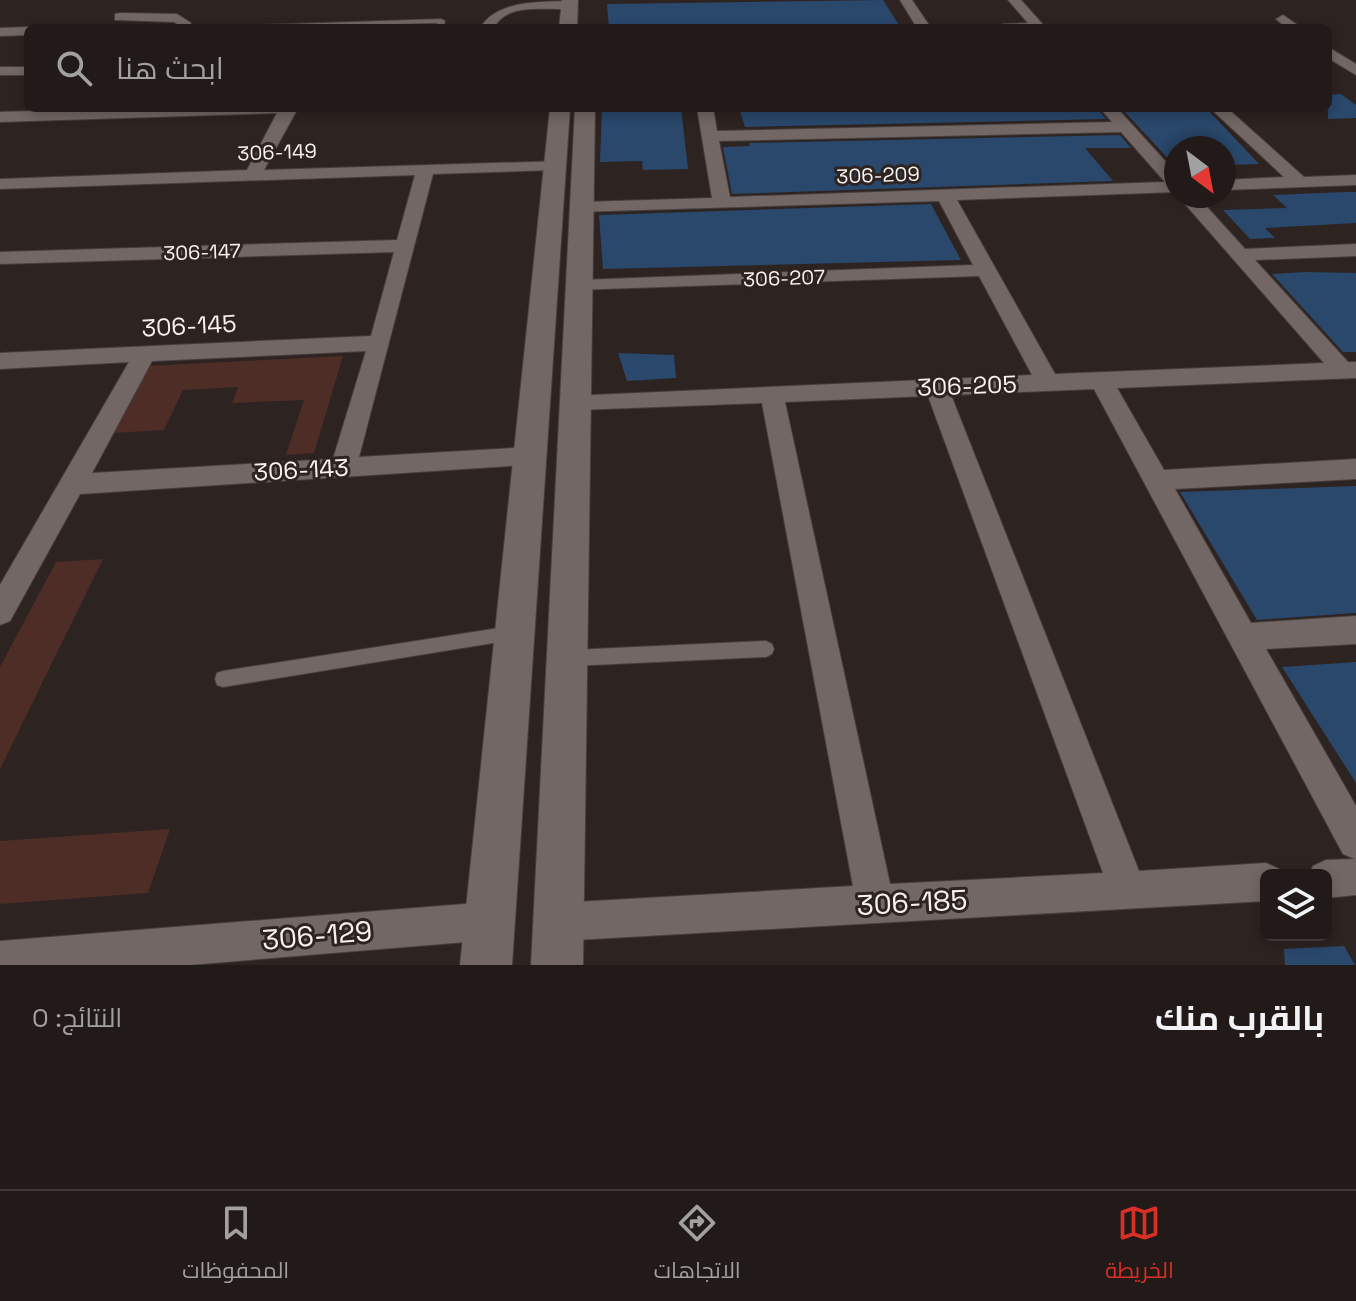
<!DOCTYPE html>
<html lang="ar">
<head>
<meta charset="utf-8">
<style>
	body { margin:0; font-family:"Space Grotesk",Cairo,sans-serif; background:#2a2322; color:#f1f3f6; direction:rtl }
	.controls { position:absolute; right:24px; bottom:24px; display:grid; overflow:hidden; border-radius:12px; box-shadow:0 4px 12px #0003 }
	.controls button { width:72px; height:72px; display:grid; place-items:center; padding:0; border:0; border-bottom:2px solid #3f3838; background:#221a19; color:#f1f3f6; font:40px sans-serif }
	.compass { position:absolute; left:1164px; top:136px; width:72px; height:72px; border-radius:50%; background:#221a19; box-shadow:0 4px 12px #0003; rotate:148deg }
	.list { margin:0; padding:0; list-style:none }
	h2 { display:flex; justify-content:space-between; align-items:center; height:104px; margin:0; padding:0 32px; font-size:34px }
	h2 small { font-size:26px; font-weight:400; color:#a2a1a2 }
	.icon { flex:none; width:44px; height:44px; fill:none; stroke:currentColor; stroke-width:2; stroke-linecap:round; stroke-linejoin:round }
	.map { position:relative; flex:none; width:1356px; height:965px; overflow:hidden; direction:ltr }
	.search { position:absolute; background:#221a19; box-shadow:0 4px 12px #0003; left:24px; right:24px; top:24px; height:88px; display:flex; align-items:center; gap:20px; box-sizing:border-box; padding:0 28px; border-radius:12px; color:#a2a1a2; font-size:30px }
	.sheet { height:224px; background:#221a19 }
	nav { display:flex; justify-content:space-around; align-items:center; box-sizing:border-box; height:112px; border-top:2px solid #3f3838; background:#221a19; font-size:22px; color:#a2a1a2 }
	nav a { display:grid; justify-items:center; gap:4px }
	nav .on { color:#d93025 }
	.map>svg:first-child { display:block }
	.green { fill:#4e2d27 }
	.building { fill:#29486c }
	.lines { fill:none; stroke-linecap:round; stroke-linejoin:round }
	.service-casing { stroke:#473f3d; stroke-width:2 }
	.minor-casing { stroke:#473f3d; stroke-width:2 }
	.tertiary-casing { stroke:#473f3d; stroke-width:2 }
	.service { fill:#726765; fill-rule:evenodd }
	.minor { fill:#726765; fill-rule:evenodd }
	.tertiary { fill:#726765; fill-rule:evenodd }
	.labels { text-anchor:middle; stroke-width:6; stroke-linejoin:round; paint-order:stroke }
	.far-street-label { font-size:20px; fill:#f8f2f0; stroke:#2d2321 }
	.street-label { font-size:24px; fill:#f8f2f0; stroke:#2d2321 }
	.near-street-label { font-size:28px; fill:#f8f2f0; stroke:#2d2321 }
</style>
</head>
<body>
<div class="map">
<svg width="1356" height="965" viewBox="0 0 1356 965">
	<rect width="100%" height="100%" fill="#2d2321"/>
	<g class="green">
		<polygon points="343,356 314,453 286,455 304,400 232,403 238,387 183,390 164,430 112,433 147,366"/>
		<polygon points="103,559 0,769 0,667 56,562"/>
		<polygon points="170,829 148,893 0,904 0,841"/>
	</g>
	<g class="building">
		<polygon points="883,0 899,25 609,28 607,4"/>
		<polygon points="1341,94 1356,105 1356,118 1328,119 1328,95"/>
		<polygon points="602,108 681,108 688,169 643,170 642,161 600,162"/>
		<polygon points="739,108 1097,108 1106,119 745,127"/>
		<polygon points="1121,108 1206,108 1259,164 1224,165 1224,148 1176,148 1176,167"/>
		<polygon points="1120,135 1131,148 1085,148 1113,181 732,194 723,147 750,146 749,143"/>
		<polygon points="1345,192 1356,192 1356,223 1265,228 1275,238 1250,239 1223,210 1287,208 1273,195"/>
		<polygon points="931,204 961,260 603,269 599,215"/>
		<polygon points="1306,272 1356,273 1356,352 1343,352 1272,274"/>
		<polygon points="618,353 674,355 676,378 627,381"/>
		<polygon points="1356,486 1356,613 1257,620 1180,492"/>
		<polygon points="1356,662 1356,783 1282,667"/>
		<polygon points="1344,946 1355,965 1285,965 1284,949"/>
	</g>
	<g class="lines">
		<g class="service-casing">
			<g id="service">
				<polygon points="441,19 445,21 443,28 435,28 437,23 229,28 233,26"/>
				<polygon points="511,626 517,628 519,633 517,638 511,640 223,687 217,685 215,679 217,673 223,671"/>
				<polygon points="766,641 772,644 774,649 772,654 766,657 571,666 565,663 563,658 565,653 571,650"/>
			</g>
		</g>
		<g class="minor-casing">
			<g id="minor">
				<polygon points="900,0 912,0 931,28 917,28"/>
				<polygon points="1008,0 1021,0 1046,28 996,28 1003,24 1028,23"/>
				<path d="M570,1l5,1v6c-26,4 -67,-8 -81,20h-14c17,-28 59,-26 90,-27z"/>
				<polygon points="120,13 177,14 191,23 189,28 175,28 177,24 174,22 115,20 115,14"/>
				<polygon points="1283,15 1302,28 1287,28 1276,19"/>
				<polygon points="0,28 28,27 32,28 28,28 28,35 0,36"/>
				<polygon points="1328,47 1356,64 1356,75 1328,58"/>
				<rect x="0" y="67" width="28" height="8"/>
				<path d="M138,108h160l-34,62 298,-9 3,4 -3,4 -6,1 -123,4 -74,283 172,-10 9,3 4,7 -4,7 -460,30 -70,127 -10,4v-40l129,-223 -129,7v-16l371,-17 23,-84 -394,12v-12l397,-12 18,-65 -415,14v-10l247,-9 30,-57 -277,9v-10zM366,351l-33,108 -241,14 60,-112z"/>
				<path d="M697,108h16l4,23 395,-9 -12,-14h17l59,65v19l-219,8 98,174 269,-11 -146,-167h19l48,53 111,-5v12l-101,4 93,102h8v16l-239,10 47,82 192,-11v20l-181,10 76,134 105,-7v28l-90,5 90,157v89l-30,3v-23h-17l4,-9 13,-6 29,-1 -12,-5 -249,-465 -143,6 188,476 127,-8 13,6 3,6h-16v26l-708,40 -14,-5 -5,-14 5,-14 14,-5 295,-17 -91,-483 -184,7 -8,-2 -4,-6 4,-6 462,-21 -53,-99 -405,14 -3,-4 10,-6 392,-15 -34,-64 -363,11 -3,-4 3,-4 6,-2 130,-4zM1121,132l44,50 -435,15 -11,-56zM928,396l175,477 -213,11 -105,-482z"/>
				<polygon points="1210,108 1227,108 1304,177 1356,175 1356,185 1224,190 1224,180 1284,177"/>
				<polygon points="490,902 503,908 509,921 503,934 490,940 189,965 0,965 0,941"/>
			</g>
		</g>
		<g class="tertiary-casing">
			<g id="tertiary">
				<polygon points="562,0 578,0 577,28 559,28"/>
				<polygon points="550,108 570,108 512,965 460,965"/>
				<polygon points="575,108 595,108 583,965 531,965"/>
			</g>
		</g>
		<use href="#service" class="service"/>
		<use href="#minor" class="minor"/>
		<use href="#tertiary" class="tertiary"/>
	</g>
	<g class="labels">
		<g class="far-street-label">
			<text transform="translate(277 152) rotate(-2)" y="7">306-149</text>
			<text transform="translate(878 175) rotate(-2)" y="7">306-209</text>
			<text transform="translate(202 252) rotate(-2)" y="7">306-147</text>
			<text transform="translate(784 278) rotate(-2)" y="7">306-207</text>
		</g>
		<g class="street-label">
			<text transform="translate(189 326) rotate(-3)" y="8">306-145</text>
			<text transform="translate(967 386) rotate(-2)" y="8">306-205</text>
			<text transform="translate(301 470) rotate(-3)" y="8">306-143</text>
		</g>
		<g class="near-street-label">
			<text transform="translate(912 902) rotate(-3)" y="10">306-185</text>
			<text transform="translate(317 935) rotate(-5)" y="10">306-129</text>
		</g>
	</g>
</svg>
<div class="controls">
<button><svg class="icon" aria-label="layers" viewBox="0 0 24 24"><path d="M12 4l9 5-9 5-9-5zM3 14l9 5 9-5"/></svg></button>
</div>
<svg class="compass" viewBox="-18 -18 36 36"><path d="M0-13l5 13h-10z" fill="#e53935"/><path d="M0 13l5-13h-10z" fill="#a2a1a2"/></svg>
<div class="search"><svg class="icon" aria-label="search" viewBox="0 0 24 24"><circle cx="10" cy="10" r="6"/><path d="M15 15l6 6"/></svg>ابحث هنا</div>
</div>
<section class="sheet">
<h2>بالقرب منك<small>النتائج: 0</small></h2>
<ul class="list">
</ul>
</section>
<nav>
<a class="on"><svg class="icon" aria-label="map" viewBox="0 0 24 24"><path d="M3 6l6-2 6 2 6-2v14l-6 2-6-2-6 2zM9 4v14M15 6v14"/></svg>الخريطة</a>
<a><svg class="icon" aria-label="directions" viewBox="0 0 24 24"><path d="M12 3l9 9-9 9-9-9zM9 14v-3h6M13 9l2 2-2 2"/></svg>الاتجاهات</a>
<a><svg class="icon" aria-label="saved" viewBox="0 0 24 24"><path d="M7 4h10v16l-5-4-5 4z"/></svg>المحفوظات</a>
</nav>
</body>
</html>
